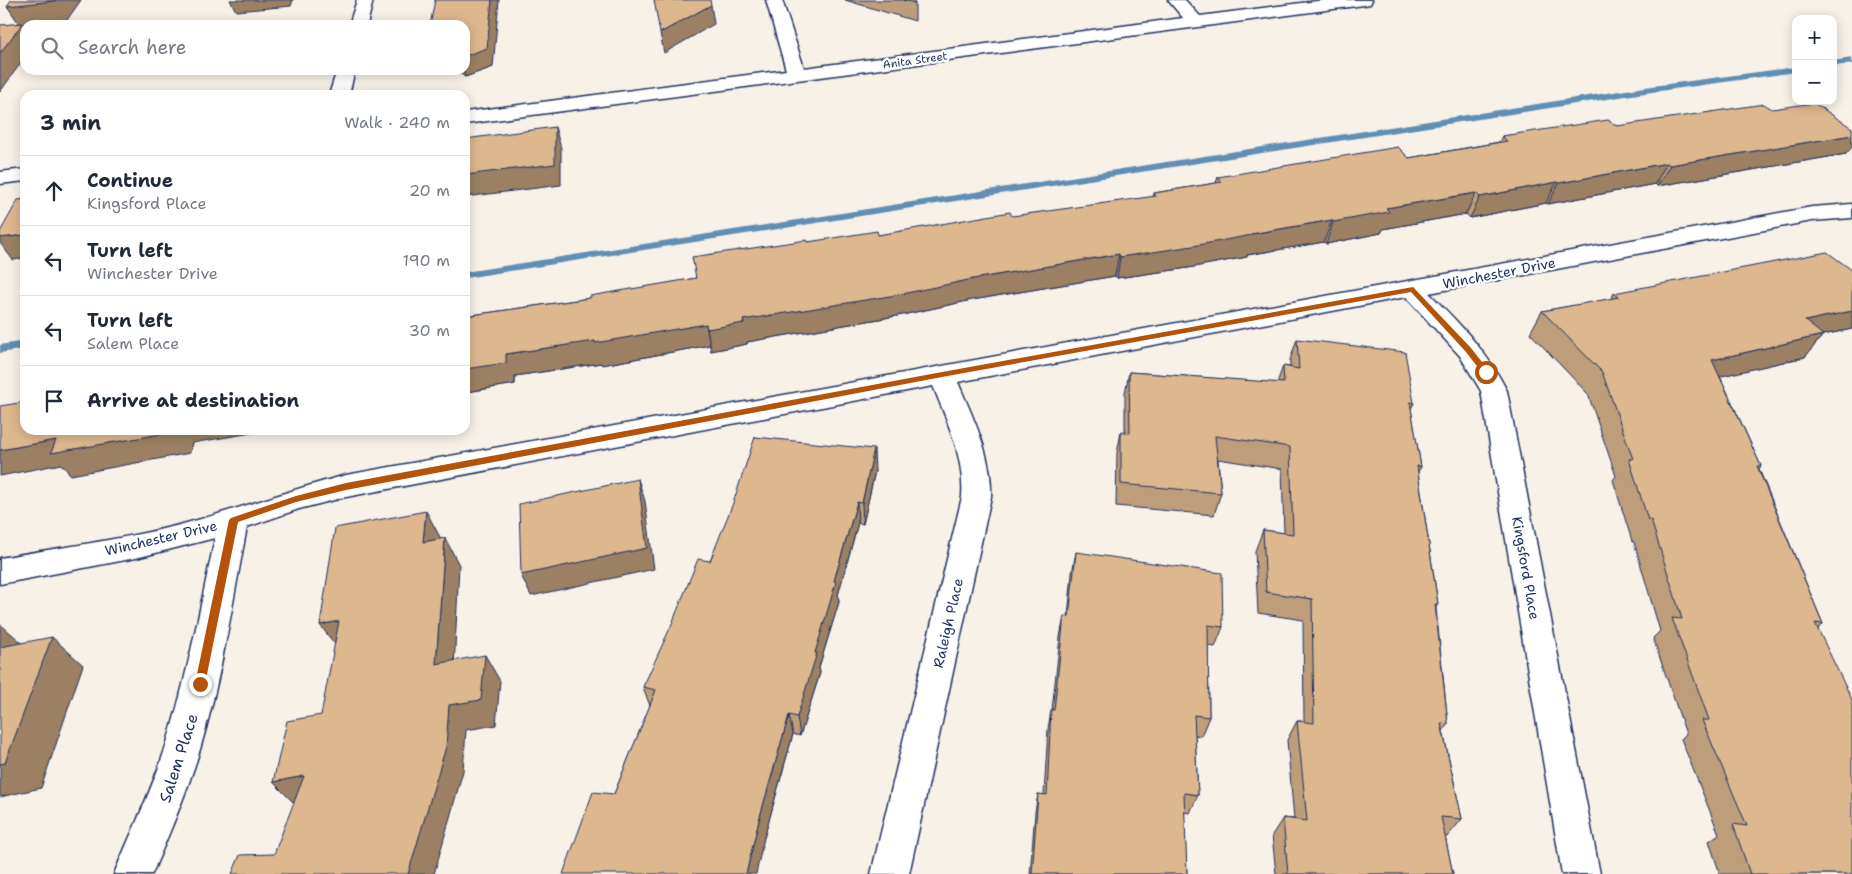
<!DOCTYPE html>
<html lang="en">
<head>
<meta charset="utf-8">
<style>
	body { margin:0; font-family:"Shantell Sans",sans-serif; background:#f2f2f3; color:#1f2937 }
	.controls { position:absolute; right:15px; top:15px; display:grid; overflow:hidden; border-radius:10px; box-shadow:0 2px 12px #0003 }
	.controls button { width:45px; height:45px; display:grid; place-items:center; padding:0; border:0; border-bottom:1px solid #e0e1e3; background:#fff; color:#1f2937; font:25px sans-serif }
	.stop { position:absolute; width:15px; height:15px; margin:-11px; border:4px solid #b45309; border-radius:50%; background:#fff }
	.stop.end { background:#b45309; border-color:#fff; box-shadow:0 1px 5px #0008 }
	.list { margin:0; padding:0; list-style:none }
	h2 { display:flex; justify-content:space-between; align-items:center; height:65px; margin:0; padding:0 20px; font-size:21px }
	h2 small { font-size:16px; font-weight:400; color:#747a83 }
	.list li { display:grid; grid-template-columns:32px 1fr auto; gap:15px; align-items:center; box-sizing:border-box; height:70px; padding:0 20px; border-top:1px solid #e0e1e3 }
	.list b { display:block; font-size:19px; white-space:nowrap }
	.list p { margin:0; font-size:16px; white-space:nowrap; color:#747a83 }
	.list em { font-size:16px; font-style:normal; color:#747a83 }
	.icon { flex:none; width:28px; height:28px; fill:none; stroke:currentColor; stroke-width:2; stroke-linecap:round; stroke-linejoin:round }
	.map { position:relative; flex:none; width:1852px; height:874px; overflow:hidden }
	.search { position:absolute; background:#fff; box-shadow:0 2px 12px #0003; left:20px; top:20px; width:450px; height:55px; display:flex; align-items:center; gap:12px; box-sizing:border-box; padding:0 18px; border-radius:15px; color:#747a83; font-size:19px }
	.panel { position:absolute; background:#fff; box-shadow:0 2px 12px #0003; left:20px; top:90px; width:450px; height:345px; border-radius:15px }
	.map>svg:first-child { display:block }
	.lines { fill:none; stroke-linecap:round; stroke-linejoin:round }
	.stream { fill:#5f8fb4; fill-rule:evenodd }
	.minor-casing { stroke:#1b2f5e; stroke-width:3 }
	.minor { fill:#fff; fill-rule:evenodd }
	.wall { fill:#be9d7a; stroke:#1b2f5e }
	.shaded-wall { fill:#9b8063; stroke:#1b2f5e }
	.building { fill:#ddb78e; stroke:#1b2f5e }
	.route { fill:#b45309 }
	.labels { text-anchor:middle; stroke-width:4.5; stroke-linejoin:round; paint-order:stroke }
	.far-street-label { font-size:11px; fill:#1b2f5e; stroke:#fff }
	.street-label { font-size:14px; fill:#1b2f5e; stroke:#fff }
	.near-street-label { font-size:16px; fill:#1b2f5e; stroke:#fff }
</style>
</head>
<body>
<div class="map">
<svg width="1852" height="874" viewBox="0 0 1852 874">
	<rect width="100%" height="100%" fill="#f8f1e8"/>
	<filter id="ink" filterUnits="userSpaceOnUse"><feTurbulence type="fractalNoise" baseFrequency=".02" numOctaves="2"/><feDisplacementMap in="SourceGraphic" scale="10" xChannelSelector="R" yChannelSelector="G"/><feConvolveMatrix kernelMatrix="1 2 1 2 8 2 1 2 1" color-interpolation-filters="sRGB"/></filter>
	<g filter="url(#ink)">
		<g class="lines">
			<g class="stream">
				<polygon points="1852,58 1852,64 1833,66 1833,61"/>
				<polygon points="1796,67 1796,72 1645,93 465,278 465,272 1645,87"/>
				<polygon points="25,341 25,349 0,353 0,345"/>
			</g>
			<g class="minor-casing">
				<g id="minor">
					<polygon points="357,0 373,0 367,25 349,25"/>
					<polygon points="766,0 782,0 804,68 1183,18 1168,0 1185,0 1200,16 1325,0 1372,0 1370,4 1364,5 465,124 465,112 786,70"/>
					<polygon points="337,70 355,70 349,95 329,95"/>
					<polygon points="25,169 25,181 0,184 0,172"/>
					<path d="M1852,204v14l-40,3 -383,72c30,30 59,59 78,98l93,483h-38l-81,-483 -21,-35 -54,-59 -448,85c15,36 35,75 33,115l-82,377h-38l91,-377c3,-39 -15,-76 -29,-111l-587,111 -47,12 -52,18c-14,73 -25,147 -46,219 -13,44 -31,86 -49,128h-38c18,-43 38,-84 52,-128 21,-68 34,-138 49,-208l-79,20 -136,26v-26c67,-12 136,-20 201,-39 49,-14 96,-31 145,-44l1466,-268z"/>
				</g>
			</g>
			<use href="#minor" class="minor"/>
		</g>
		<g class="wall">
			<polygon points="845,0 913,0 915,3 915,21"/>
			<polygon points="493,67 465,77 455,70 465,70"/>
			<polygon points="1617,126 1846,154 1657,186 1655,184 1548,204 1546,203 1470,218 1466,214 1383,229 1381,233 1326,244 1324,242 1247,255 1247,257 1188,268 1117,278 1115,276 972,300 902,315 747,342 747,344 711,351 710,345 602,365 601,363 515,376 515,384 467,392 465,387 465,316 590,298 696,278 808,242 878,235 1153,197 1154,193 1216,183 1218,177 1409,158 1499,142 1502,136"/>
			<polygon points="1852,270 1852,329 1823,335 1805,357 1720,376 1761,466 1759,469 1823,624 1818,629 1852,874 1720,874 1709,841 1719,834 1681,739 1686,734 1653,638 1660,631 1634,542 1632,541 1613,480 1616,476 1588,394 1530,333 1542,311 1611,299 1614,293"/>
			<polygon points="1297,339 1414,403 1411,409 1421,467 1418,472 1438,604 1436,608 1448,724 1443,731 1462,819 1447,837 1445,837 1453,874 1276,874 1272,835 1283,818 1294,819 1287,740 1297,721 1304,721 1303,620 1258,613 1255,551 1263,530 1284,533 1282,469 1218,459 1221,493 1214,515 1116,506 1117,453 1121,432 1125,432 1125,393 1129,372 1277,383 1283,366 1290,367 1290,360"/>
			<polygon points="875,471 863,524 858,523 838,595 839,602 819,667 820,673 800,736 793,734 764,838 614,794 650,706 643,687 710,561"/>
			<polygon points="1076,552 1223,627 1215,647 1208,646 1209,717 1201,736 1195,735 1198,795 1190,813 1184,812 1187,874 1030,874 1035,812 1038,794 1044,795 1048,729 1051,710 1052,710 1060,637 1064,616 1068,617 1072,573"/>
		</g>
		<g class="shaded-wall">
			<polygon points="56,0 81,0 67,20 24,24 25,26 25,57 0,92 0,53 20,25 7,6"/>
			<polygon points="230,0 293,0 291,6 236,11"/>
			<polygon points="492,0 499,0 493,67 465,77 463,70 465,70 465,56"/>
			<polygon points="711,5 714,24 664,53 660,33"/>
			<polygon points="555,127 561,148 561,185 465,197 465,175"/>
			<polygon points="1852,135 1852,147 1846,154 1657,186 1670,165"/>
			<polygon points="1667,163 1655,184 1548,204 1559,183"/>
			<polygon points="1557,182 1546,203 1470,218 1480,197"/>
			<polygon points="1476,193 1466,214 1383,229 1381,233 1326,244 1333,222 1386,208"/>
			<polygon points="1332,220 1324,242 1247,255 1247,257 1188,268 1117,278 1120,257"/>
			<polygon points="25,235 25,258 13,260 0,243 0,238"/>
			<polygon points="1119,254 1115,276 972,300 902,315 747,342 747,344 711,351 707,329 743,320 973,279"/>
			<polygon points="1852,311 1852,329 1787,342 1805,321"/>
			<polygon points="706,324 710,345 602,365 601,363 515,376 515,384 467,392 465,387 465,369 506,354"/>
			<polygon points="1823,335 1805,357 1696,382 1712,360"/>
			<polygon points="174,430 269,430 192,443 190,453 71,475 61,464 0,476 0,450 56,440"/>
			<polygon points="874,449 875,471 863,524 862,503"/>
			<polygon points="638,479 645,501 654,569 531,596 521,575"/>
			<polygon points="857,502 858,523 838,595 839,602 819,667 820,673 800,736 797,717 834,581"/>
			<polygon points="426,511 441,539 423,542"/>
			<polygon points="445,538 459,565 453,690 436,664"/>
			<polygon points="339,621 340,651 320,625"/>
			<polygon points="0,624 28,648 0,664"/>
			<polygon points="52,637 83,665 41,788 0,797 0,764"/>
			<polygon points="485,655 500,681 496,725 466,730 463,771 434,874 408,874 449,705"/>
			<polygon points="789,715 793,734 764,838 756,874 746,874 759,820"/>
			<polygon points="304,776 297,806 273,782"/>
		</g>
		<g class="building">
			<polygon points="11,0 56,0 55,1 7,6"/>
			<polygon points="435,0 492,0 487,48 465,56 465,25 430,25"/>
			<polygon points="654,0 710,0 711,5 660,33"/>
			<polygon points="903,0 913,0 915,3"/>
			<polygon points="23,23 0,53 0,25"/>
			<polygon points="1814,103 1852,128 1852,135 1670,165 1667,163 1559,183 1557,182 1480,197 1476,193 1386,208 1389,212 1333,222 1332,220 1251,234 1252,235 1193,246 1120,257 1119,254 973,279 902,294 743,320 744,323 707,329 706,324 595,343 595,341 506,354 506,363 465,369 465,316 590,298 590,296 696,278 692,257 807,240 808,242 877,231 878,235 1010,212 1012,216 1156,196 1154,193 1222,182 1218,177 1398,147 1409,158 1507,141 1502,136 1608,120 1617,126 1764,104 1772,109"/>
			<polygon points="555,127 555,164 465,175 465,139"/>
			<polygon points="25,199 25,235 0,238 0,232 18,200"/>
			<polygon points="1827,252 1852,270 1852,311 1805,321 1823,335 1712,360 1761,466 1757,466 1823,624 1815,623 1852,700 1852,874 1750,874 1733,824 1747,826 1702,720 1709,720 1672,618 1682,619 1651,520 1648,520 1629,459 1633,459 1602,372 1542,311 1619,297 1614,293"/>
			<polygon points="1297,339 1405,352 1414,403 1410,402 1421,467 1417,466 1438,604 1435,604 1448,724 1441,723 1462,819 1441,817 1453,874 1288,874 1283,818 1307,821 1297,721 1314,723 1312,599 1266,592 1263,530 1293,534 1290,447 1215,436 1221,493 1121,484 1121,432 1130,433 1129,372 1284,383 1283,366 1299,369"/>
			<polygon points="25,402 25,430 174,430 173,432 51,453 56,440 0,450 0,406"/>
			<polygon points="755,437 874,449 862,503 857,502 834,581 836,582 815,653 817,653 797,717 789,715 759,820 746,874 563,874 593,792 614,794 656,690 643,687 671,626 698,559 710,561 733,503"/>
			<polygon points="638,479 647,548 521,575 519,504"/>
			<polygon points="426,511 423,542 445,538 436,664 485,655 481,700 449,705 446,747 408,874 232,874 240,855 274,854 304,776 273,782 287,721 321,715 339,621 320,625 335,528"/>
			<polygon points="1076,552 1222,573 1223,627 1208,625 1209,717 1194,715 1198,795 1184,793 1187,874 1032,874 1038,794 1047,795 1051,710 1054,710 1064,616 1069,617"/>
			<polygon points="52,637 5,763 0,764 0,647"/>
		</g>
	</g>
	<polygon class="route" points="1413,287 1471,348 1489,371 1489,374 1483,374 1466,352 1411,292 942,377 346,490 296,502 238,522 205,684 200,688 195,684 229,520 231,518 296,496 346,483 942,372"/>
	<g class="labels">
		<g class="far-street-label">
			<text transform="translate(915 60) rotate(-8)" y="4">Anita Street</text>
		</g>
		<g class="street-label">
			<text transform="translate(1499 273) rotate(-11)" y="5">Winchester Drive</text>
			<text transform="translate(161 538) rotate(-13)" y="5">Winchester Drive</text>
			<text transform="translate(1526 568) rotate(80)" y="5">Kingsford Place</text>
			<text transform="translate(948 623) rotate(-77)" y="5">Raleigh Place</text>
		</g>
		<g class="near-street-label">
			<text transform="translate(178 758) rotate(-72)" y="6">Salem Place</text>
		</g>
	</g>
</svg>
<div class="controls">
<button>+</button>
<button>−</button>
</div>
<div class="stop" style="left:1486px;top:372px"></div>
<div class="stop end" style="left:200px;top:684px"></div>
<div class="search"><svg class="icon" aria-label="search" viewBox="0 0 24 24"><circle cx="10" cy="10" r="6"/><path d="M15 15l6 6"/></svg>Search here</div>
<section class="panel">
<h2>3 min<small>Walk · 240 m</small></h2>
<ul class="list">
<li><svg class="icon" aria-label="ahead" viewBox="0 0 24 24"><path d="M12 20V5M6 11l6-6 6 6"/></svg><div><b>Continue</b><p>Kingsford Place</p></div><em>20 m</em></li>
<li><svg class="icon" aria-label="left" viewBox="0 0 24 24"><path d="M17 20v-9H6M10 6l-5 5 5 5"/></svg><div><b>Turn left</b><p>Winchester Drive</p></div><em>190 m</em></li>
<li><svg class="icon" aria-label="left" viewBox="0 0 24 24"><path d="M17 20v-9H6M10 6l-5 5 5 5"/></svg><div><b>Turn left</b><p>Salem Place</p></div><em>30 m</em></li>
<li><svg class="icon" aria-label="arrive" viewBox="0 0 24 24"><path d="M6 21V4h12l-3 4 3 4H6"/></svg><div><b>Arrive at destination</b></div></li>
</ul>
</section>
</div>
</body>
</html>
